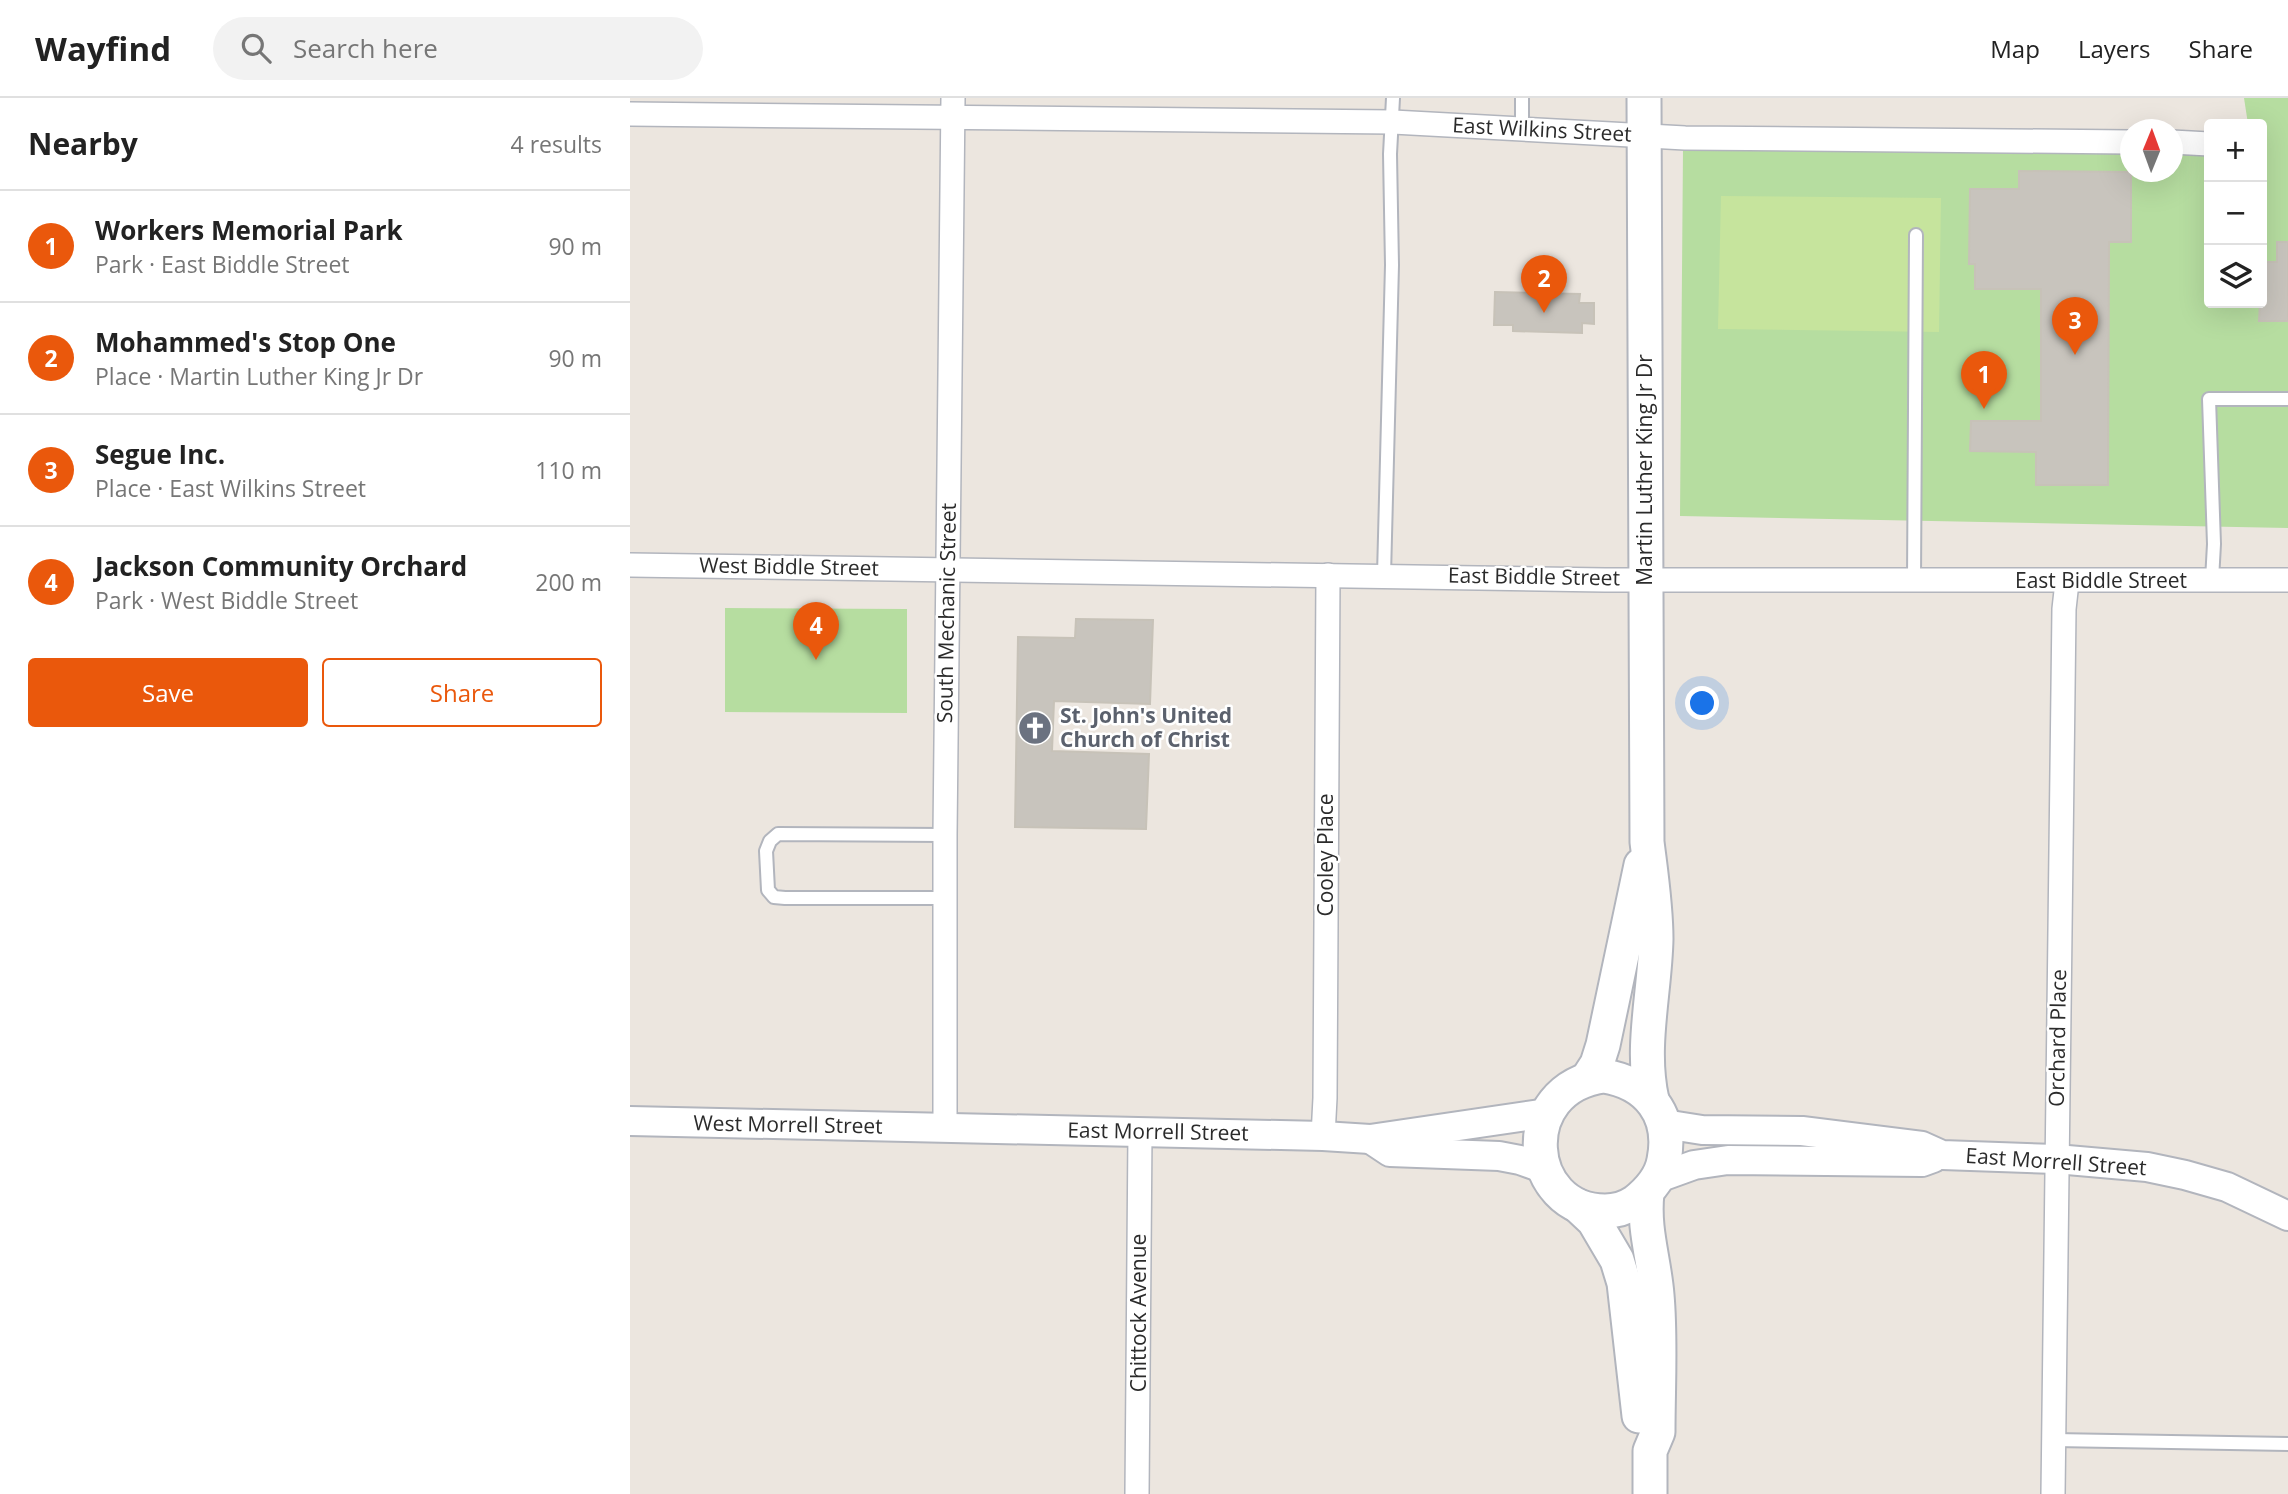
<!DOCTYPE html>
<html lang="en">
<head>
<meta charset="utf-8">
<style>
	body { margin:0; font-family:"Open Sans",sans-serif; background:#f2f2f2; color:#222 }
	.controls { position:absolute; right:21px; top:21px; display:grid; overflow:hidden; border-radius:7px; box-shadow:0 7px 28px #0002 }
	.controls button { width:63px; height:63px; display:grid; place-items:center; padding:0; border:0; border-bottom:2px solid #e0e0e0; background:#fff; color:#222; font:35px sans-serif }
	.compass { position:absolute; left:1490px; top:21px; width:63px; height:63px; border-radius:50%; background:#fff; box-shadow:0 7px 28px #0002; rotate:1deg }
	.you { position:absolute; left:1073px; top:606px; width:24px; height:24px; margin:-18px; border:5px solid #fff; border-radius:50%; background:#1a73e8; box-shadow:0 0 0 10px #1a73e833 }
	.badge { display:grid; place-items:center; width:46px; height:46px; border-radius:50%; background:#ea580c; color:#fff; font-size:23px; font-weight:700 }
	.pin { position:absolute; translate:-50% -58px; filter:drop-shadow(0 2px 4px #0008) }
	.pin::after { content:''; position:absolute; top:37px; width:24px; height:21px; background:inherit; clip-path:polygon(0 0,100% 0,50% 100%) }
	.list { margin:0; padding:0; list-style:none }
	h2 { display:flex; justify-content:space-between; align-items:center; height:91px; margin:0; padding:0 28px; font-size:30px }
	h2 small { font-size:23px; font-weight:400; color:#767676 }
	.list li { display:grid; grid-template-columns:46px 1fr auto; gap:21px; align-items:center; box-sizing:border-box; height:112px; padding:0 28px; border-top:2px solid #e0e0e0 }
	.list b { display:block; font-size:26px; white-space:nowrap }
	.list p { margin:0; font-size:23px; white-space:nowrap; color:#767676 }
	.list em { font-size:23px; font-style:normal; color:#767676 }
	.actions { display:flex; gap:14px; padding:21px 28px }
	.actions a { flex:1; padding:16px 0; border:2px solid #ea580c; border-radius:7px; text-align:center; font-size:24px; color:#ea580c }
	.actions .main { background:#ea580c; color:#fff }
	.icon { flex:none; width:38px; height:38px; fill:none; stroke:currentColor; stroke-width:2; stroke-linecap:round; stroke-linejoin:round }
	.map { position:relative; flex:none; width:1658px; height:1396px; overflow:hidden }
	header { display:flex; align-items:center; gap:42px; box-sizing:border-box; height:98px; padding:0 35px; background:#fff; border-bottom:2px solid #e0e0e0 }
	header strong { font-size:33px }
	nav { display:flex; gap:38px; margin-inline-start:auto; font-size:24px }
	.search { width:490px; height:63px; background:#f2f2f2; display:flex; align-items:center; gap:18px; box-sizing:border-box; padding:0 24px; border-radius:38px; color:#767676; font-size:26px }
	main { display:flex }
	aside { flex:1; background:#fff }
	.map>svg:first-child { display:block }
	.green { fill:#b6dda0 }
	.pitch { fill:#c6e49d }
	.building { fill:#c8c4bd; stroke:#c7c2b8; stroke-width:2 }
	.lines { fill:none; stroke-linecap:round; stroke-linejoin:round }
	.service-casing { stroke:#b2b5bd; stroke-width:16 }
	.minor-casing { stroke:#b2b5bd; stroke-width:26 }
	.tertiary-casing { stroke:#b2b5bd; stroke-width:32 }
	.secondary-casing { stroke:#b2b5bd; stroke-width:37 }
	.service { stroke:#fff; stroke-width:12 }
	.minor { stroke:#fff; stroke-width:23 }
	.tertiary { stroke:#fff; stroke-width:28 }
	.secondary { stroke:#fff; stroke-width:33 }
	.labels { text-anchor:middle; stroke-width:5; stroke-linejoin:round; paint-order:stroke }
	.street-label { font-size:21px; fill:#2b2b2b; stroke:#fff }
	.worship-label { font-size:21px; font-weight:bold; fill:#5b616d; stroke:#fff; text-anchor:start }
</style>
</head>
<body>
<header>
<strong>Wayfind</strong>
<div class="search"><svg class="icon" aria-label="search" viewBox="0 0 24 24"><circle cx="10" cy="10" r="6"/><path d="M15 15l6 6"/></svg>Search here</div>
<nav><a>Map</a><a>Layers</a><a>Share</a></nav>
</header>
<main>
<aside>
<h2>Nearby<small>4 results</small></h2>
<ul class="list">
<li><span class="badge">1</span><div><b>Workers Memorial Park</b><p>Park · East Biddle Street</p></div><em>90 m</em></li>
<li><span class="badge">2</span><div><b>Mohammed's Stop One</b><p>Place · Martin Luther King Jr Dr</p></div><em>90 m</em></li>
<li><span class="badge">3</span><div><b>Segue Inc.</b><p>Place · East Wilkins Street</p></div><em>110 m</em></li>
<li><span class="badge">4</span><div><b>Jackson Community Orchard</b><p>Park · West Biddle Street</p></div><em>200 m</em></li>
</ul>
<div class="actions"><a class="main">Save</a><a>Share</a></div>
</aside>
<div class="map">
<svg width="1658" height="1396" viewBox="0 0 1658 1396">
	<rect width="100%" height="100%" fill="#ece6df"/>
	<g class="green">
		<polygon points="1614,0 1658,0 1658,430 1050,418 1053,51 1500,52 1500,74 1542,74 1543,52 1579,52 1579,205 1632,205 1632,26 1618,26"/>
		<polygon points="95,510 277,511 277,615 95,614"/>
	</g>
	<polygon class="pitch" points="1091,98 1311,100 1309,234 1088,231"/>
	<g class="building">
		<polygon points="1389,73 1501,74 1501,144 1479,144 1478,387 1406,387 1406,354 1340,353 1341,323 1411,323 1411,191 1345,191 1345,166 1339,166 1340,91 1389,91"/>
		<polygon points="1647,144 1658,144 1658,223 1629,223 1630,205 1632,205 1632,164 1647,164"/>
		<polygon points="865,194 950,196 949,205 964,205 964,226 952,225 952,235 883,233 883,227 864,227"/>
		<polygon points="446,521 523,522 520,606 424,603 422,653 519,656 516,731 385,729 388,539 445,540"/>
	</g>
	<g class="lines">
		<g class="service-casing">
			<g id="service">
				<polyline points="892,31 892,0"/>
				<polyline points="754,477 762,167 760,56 763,0"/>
				<polyline points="1582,482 1584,446 1579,301 1658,301"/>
				<polyline points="1284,483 1286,137"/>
				<polyline points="315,737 148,736 140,743 136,753 138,792 144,799 155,800 315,800"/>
				<polyline points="1424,1342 1658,1346"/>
			</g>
		</g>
		<g class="minor-casing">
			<g id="minor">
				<polyline points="0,16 763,24 1055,40 1500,44"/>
				<polyline points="1542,44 1579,46"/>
				<polyline points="0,467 975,482 1658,482"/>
				<polyline points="315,1030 315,737 323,0"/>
				<polyline points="693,1038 695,1000 698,477"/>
				<polyline points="507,1396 510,1034"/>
				<polyline points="1423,1396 1434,511 1437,484"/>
			</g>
		</g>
		<g class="tertiary-casing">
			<g id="tertiary">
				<polyline points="0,1023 693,1038 740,1041 917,1015"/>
				<polyline points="1034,1026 1072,1032 1172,1033 1292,1048 1312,1057 1426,1061 1517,1069 1555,1077 1597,1089 1658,1118"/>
				<polyline points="742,1042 760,1054 869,1058 890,1062 915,1071"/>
				<polyline points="1028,1080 1064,1067 1098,1062 1292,1064 1303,1060"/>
			</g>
		</g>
		<g class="secondary-casing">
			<g id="secondary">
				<path d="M1014,0l3,744c4,32 9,64 9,97 -1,53 -16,108 -4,161"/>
				<path d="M974,978c44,7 69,39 60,84 -3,18 -15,31 -29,42 -9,6 -19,9 -30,9 -80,0 -92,-123 -1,-135z"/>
				<polyline points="958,980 967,966 973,947 1011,767"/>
				<path d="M1017,1095c-4,37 7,65 10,102 4,45 1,92 1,137l-8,19v43"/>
				<polyline points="948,1108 964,1123 987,1162 994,1185 1009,1318"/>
			</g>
		</g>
		<use href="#service" class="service"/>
		<use href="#minor" class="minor"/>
		<use href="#tertiary" class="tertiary"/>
		<use href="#secondary" class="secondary"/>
	</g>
	<defs>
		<g id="church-disc" transform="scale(1.75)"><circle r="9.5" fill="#6b7280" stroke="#fff"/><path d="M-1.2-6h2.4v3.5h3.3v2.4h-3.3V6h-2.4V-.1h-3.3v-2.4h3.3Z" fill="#fff"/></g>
	</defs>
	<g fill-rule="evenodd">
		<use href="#church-disc" x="405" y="630"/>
	</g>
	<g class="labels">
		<g class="street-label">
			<text transform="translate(912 32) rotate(3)" y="7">East Wilkins Street</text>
			<text transform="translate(1015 372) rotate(-90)" y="7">Martin Luther King Jr Dr</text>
			<text transform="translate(159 469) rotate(1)" y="7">West Biddle Street</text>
			<text transform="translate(904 479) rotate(1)" y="7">East Biddle Street</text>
			<text x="1471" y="490">East Biddle Street</text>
			<text transform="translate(317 515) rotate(-89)" y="7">South Mechanic Street</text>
			<text transform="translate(696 757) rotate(-90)" y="7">Cooley Place</text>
			<text transform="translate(1428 940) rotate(-89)" y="7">Orchard Place</text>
			<text transform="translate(158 1027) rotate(1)" y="7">West Morrell Street</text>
			<text transform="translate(528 1034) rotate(1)" y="7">East Morrell Street</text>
			<text transform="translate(1426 1064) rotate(4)" y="7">East Morrell Street</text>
			<text transform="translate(509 1215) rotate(-90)" y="7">Chittock Avenue</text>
		</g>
		<g class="worship-label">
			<text x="430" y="625">St. John's United<tspan x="430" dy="24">Church of Christ</tspan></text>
		</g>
	</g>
</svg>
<div class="controls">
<button>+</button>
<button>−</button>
<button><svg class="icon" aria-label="layers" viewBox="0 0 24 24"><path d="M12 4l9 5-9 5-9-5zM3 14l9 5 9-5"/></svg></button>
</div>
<svg class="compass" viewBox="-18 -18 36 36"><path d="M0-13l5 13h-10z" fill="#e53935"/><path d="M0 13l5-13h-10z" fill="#767676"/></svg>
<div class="you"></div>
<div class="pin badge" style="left:1354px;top:311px">1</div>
<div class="pin badge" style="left:914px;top:215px">2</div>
<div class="pin badge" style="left:1445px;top:257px">3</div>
<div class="pin badge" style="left:186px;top:562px">4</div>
</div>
</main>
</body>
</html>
